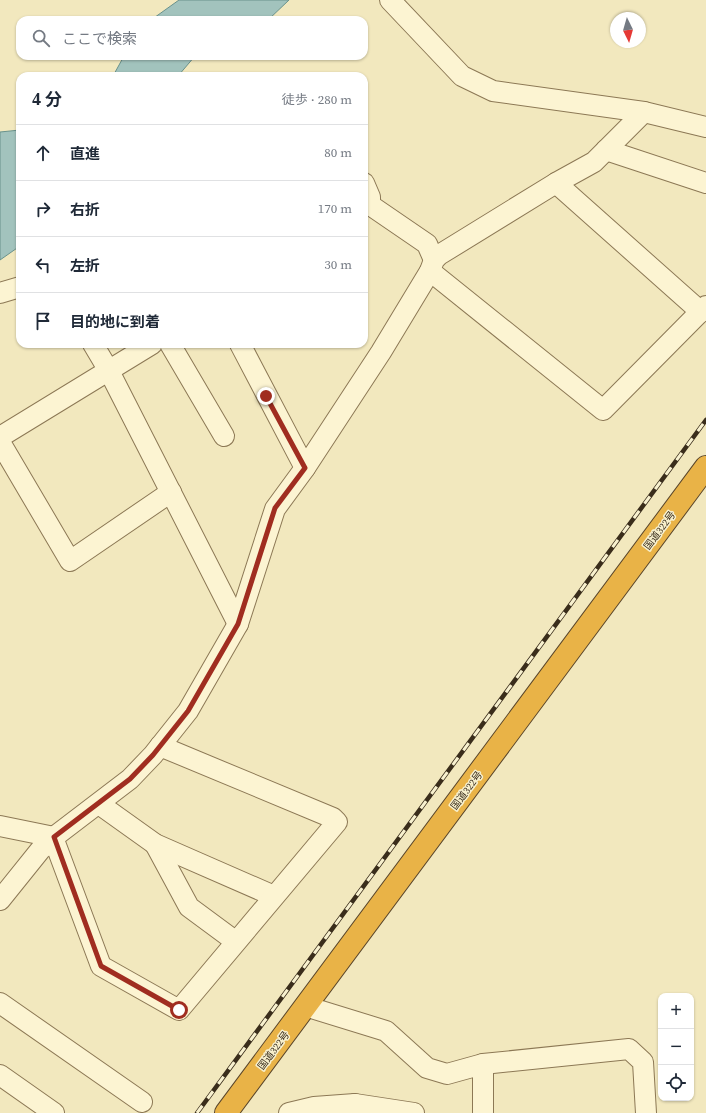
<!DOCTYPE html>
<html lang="ja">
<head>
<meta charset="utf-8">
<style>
	body { margin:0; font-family:"Source Serif 4","Noto Sans JP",serif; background:#f2f2f3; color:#1f2937 }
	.controls { position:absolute; right:12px; bottom:12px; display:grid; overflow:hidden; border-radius:8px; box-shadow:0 1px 3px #0004 }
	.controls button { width:36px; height:36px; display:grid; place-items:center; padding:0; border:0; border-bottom:1px solid #e0e1e3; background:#fff; color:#1f2937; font:20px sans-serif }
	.compass { position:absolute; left:610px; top:12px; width:36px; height:36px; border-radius:50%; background:#fff; box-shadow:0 1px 3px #0004; rotate:175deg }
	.stop { position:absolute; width:12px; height:12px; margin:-9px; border:3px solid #a02d20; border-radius:50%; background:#fff }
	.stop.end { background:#a02d20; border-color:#fff; box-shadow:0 1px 4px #0008 }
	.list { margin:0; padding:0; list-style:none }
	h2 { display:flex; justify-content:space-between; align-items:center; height:52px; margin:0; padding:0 16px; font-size:17px }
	h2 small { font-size:13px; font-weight:400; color:#747a83 }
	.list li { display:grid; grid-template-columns:26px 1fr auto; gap:12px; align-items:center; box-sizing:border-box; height:56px; padding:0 16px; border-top:1px solid #e0e1e3 }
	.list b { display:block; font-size:15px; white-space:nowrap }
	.list em { font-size:13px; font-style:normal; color:#747a83 }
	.icon { flex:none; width:22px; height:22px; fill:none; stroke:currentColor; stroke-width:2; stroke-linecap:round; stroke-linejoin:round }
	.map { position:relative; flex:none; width:706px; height:1113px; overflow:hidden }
	.search { position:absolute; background:#fff; box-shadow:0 1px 3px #0004; left:16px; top:16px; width:352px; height:44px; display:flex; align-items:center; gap:10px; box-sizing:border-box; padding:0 14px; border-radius:12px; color:#747a83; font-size:15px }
	.panel { position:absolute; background:#fff; box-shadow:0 1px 3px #0004; left:16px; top:72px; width:352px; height:276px; border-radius:12px }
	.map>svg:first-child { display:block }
	.water { fill:#a2c3bd; stroke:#69928c }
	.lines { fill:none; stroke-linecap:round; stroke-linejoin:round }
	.street-casing { stroke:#8c7855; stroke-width:22 }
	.highway-casing { stroke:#59452a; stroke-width:24 }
	.street { stroke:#fcf4d2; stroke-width:20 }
	.highway { stroke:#e9b347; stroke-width:22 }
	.rail-casing { stroke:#3a2d1b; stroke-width:4.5 }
	.rail { stroke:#f8f1cf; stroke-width:3; stroke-dasharray:9; stroke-linecap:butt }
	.route { stroke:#a02d20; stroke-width:5 }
	.labels { text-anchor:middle; stroke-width:3; stroke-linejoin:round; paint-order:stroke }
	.street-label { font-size:10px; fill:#3a2d1b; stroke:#f8f1cf }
</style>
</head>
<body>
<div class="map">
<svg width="706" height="1113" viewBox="0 0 706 1113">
	<rect width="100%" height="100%" fill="#f2e8be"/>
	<g class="water">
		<polygon points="179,0 289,0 268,20 151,20"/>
		<polygon points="124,56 195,56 178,76 113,76"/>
		<polygon points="20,130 20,246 0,260 0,132"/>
	</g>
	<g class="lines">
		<g class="street-casing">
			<g id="street">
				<polyline points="390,0 462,76 493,91 644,112 706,127"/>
				<polyline points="606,150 706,183"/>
				<polyline points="364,183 370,197 370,205 427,244 434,260"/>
				<polyline points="556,183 701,312"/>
				<polyline points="430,271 603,410 706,306"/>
				<polyline points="0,293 20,287"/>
				<polyline points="93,344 109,371 238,624"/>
				<polyline points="170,344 224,436"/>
				<polyline points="240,344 305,468"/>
				<polyline points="0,437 152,344"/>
				<polyline points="0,442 70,561 171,492"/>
				<polyline points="99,804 155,844 274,896"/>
				<polyline points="0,826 54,837"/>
				<polyline points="54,840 101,966 179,1010 337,822 333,818 160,746"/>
				<polyline points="155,844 189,907 235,941"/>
				<polyline points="0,900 41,849 54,840 54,837 130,779 153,755 188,711 238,624 275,509 305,468 381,352 430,271 434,260 439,255 556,183 594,162 644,112"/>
				<polyline points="0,1003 142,1102"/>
				<polyline points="305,1006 386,1031 427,1068 447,1074 483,1064 629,1049 643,1062 646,1113"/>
				<polyline points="483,1064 483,1113"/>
				<polyline points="0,1075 54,1113"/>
				<polyline points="355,1104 414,1113"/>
				<polyline points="289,1113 314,1107 355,1104 348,1113"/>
			</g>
		</g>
		<g class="highway-casing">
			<polyline id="highway" points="226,1113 706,467"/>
		</g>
		<use href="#street" class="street"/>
		<use href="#highway" class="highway"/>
		<g class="rail-casing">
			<polyline id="rail" points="197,1113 706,420"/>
		</g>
		<use href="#rail" class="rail"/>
	</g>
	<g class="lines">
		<polyline class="route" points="179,1010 101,966 54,837 130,779 153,755 188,711 238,624 275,508 305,468 266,396"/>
	</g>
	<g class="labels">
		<g class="street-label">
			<text transform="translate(659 530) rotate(-53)" y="4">国道322号</text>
			<text transform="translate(466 790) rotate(-53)" y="4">国道322号</text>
			<text transform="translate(273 1050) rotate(-53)" y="4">国道322号</text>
		</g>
	</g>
</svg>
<div class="controls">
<button>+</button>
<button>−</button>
<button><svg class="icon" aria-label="locate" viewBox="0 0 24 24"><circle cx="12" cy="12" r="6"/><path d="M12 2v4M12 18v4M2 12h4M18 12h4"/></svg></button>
</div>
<svg class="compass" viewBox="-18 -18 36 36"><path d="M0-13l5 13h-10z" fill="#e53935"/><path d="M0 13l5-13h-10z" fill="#747a83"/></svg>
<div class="stop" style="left:179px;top:1010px"></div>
<div class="stop end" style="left:266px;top:396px"></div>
<div class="search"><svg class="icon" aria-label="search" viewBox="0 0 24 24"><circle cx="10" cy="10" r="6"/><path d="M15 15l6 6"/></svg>ここで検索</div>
<section class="panel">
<h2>4 分<small>徒歩 · 280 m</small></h2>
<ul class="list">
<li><svg class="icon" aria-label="ahead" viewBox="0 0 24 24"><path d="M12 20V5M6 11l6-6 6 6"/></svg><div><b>直進</b></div><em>80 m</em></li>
<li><svg class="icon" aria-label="right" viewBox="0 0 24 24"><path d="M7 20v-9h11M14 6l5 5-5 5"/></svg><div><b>右折</b></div><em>170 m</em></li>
<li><svg class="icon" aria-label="left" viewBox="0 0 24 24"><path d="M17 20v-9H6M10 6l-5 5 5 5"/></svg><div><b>左折</b></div><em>30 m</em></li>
<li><svg class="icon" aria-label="arrive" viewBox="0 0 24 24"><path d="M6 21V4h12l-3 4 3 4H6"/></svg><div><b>目的地に到着</b></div></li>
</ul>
</section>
</div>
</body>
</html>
